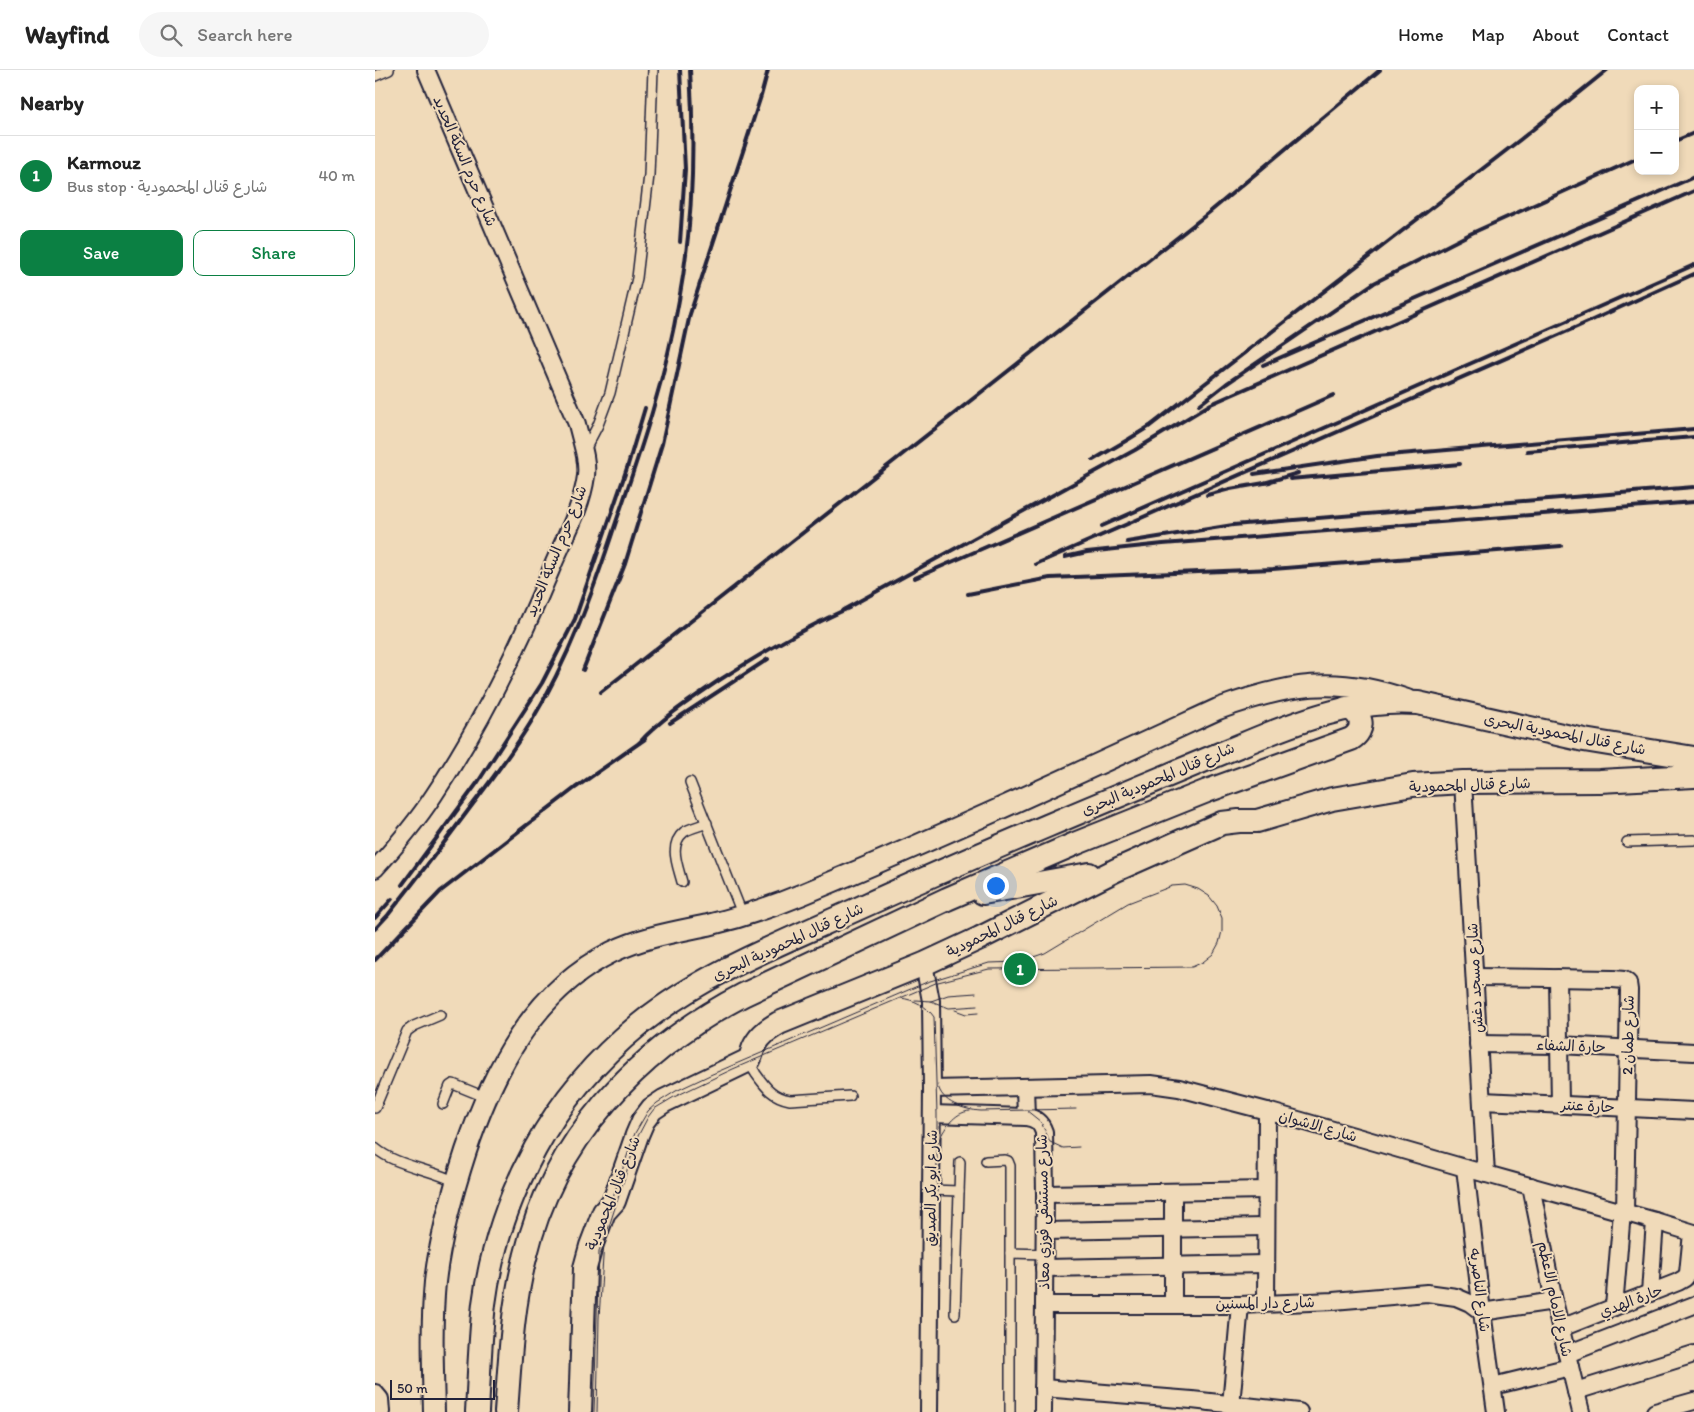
<!DOCTYPE html>
<html lang="en">
<head>
<meta charset="utf-8">
<style>
	body { margin:0; font-family:Itim,"Playpen Sans Arabic",sans-serif; background:#f6f6f6; color:#222 }
	.controls { position:absolute; right:15px; top:15px; display:grid; overflow:hidden; border-radius:10px; box-shadow:0 2px 8px #0003 }
	.controls button { width:45px; height:45px; display:grid; place-items:center; padding:0; border:0; border-bottom:1px solid #e0e0e0; background:#fff; color:#222; font:25px sans-serif }
	.scale { position:absolute; left:15px; bottom:12px; width:105px; box-sizing:border-box; padding-left:5px; border:2px solid #22223b; border-top:0; font-size:14px; line-height:18px; white-space:nowrap; color:#22223b; -webkit-text-stroke:4px #f0dab9; paint-order:stroke }
	.you { position:absolute; left:620px; top:815px; width:18px; height:18px; margin:-12px; border:4px solid #fff; border-radius:50%; background:#1a73e8; box-shadow:0 0 0 8px #1a73e833 }
	.badge { display:grid; place-items:center; width:32px; height:32px; border-radius:50%; background:#0b8043; color:#fff; font-size:16px; font-weight:700 }
	.pin { position:absolute; translate:-50% -50%; border:2px solid #fff; box-shadow:0 1px 5px #0006 }
	.list { margin:0; padding:0; list-style:none }
	h2 { display:flex; justify-content:space-between; align-items:center; height:65px; margin:0; padding:0 20px; font-size:21px }
	h2 small { font-size:16px; font-weight:400; color:#767676 }
	.list li { display:grid; grid-template-columns:32px 1fr auto; gap:15px; align-items:center; box-sizing:border-box; height:80px; padding:0 20px; border-top:1px solid #e0e0e0 }
	.list b { display:block; font-size:19px; white-space:nowrap }
	.list p { margin:0; font-size:16px; white-space:nowrap; color:#767676 }
	.list em { font-size:16px; font-style:normal; color:#767676 }
	.actions { display:flex; gap:10px; padding:15px 20px }
	.actions a { flex:1; padding:11px 0; border:1px solid #0b8043; border-radius:10px; text-align:center; font-size:18px; color:#0b8043 }
	.actions .main { background:#0b8043; color:#fff }
	.icon { flex:none; width:28px; height:28px; fill:none; stroke:currentColor; stroke-width:2; stroke-linecap:round; stroke-linejoin:round }
	.map { position:relative; flex:none; width:1319px; height:1342px; overflow:hidden }
	header { display:flex; align-items:center; gap:30px; box-sizing:border-box; height:70px; padding:0 25px; background:#fff; border-bottom:1px solid #e0e0e0 }
	header strong { font-size:24px }
	nav { display:flex; gap:28px; margin-inline-start:auto; font-size:18px }
	.search { width:350px; height:45px; background:#f6f6f6; display:flex; align-items:center; gap:12px; box-sizing:border-box; padding:0 18px; border-radius:28px; color:#767676; font-size:19px }
	main { display:flex }
	aside { flex:1; background:#fff }
	.map>svg:first-child { display:block }
	.lines { fill:none; stroke-linecap:round; stroke-linejoin:round }
	.service-casing { stroke:#22223b; stroke-width:12 }
	.minor-casing { stroke:#22223b; stroke-width:20 }
	.tertiary-casing { stroke:#22223b; stroke-width:24 }
	.secondary-casing { stroke:#22223b; stroke-width:26 }
	.service { stroke:#f0dab9; stroke-width:9 }
	.minor { stroke:#f0dab9; stroke-width:16 }
	.tertiary { stroke:#f0dab9; stroke-width:20 }
	.secondary { stroke:#f0dab9; stroke-width:22 }
	.tram { stroke:#22223b; stroke-width:1 }
	.rail { stroke:#22223b; stroke-width:4 }
	.labels { text-anchor:middle; stroke-width:4; stroke-linejoin:round; paint-order:stroke }
	.street-label { font-size:15px; fill:#22223b; stroke:#f0dab9 }
</style>
</head>
<body>
<header>
<strong>Wayfind</strong>
<div class="search"><svg class="icon" aria-label="search" viewBox="0 0 24 24"><circle cx="10" cy="10" r="6"/><path d="M15 15l6 6"/></svg>Search here</div>
<nav><a>Home</a><a>Map</a><a>About</a><a>Contact</a></nav>
</header>
<main>
<aside>
<h2>Nearby<small></small></h2>
<ul class="list">
<li><span class="badge">1</span><div><b>Karmouz</b><p>Bus stop · شارع قنال المحمودية</p></div><em>40 m</em></li>
</ul>
<div class="actions"><a class="main">Save</a><a>Share</a></div>
</aside>
<div class="map">
<svg width="1319" height="1342" viewBox="0 0 1319 1342">
	<rect width="100%" height="100%" fill="#f0dab9"/>
	<filter id="ink" filterUnits="userSpaceOnUse"><feTurbulence type="fractalNoise" baseFrequency=".02" numOctaves="2"/><feDisplacementMap in="SourceGraphic" scale="10" xChannelSelector="R" yChannelSelector="G"/><feConvolveMatrix kernelMatrix="1 2 1 2 8 2 1 2 1" color-interpolation-filters="sRGB"/></filter>
	<g filter="url(#ink)">
		<g class="lines">
			<g class="service-casing">
				<g id="service">
					<polyline points="0,6 14,0"/>
					<polyline points="210,380 223,355 235,323 262,208 274,105 278,0"/>
					<polyline points="315,712 368,846"/>
					<polyline points="1252,772 1319,770"/>
					<path d="M307,812c-4,-16 -14,-37 2,-50 6,-4 16,-6 23,-9"/>
					<path d="M374,990c1,5 4,9 7,14 10,14 17,23 34,26l60,-4"/>
					<polyline points="68,1034 75,1016 78,1014 110,1027"/>
					<polyline points="0,1038 32,961 39,956 65,945"/>
					<path d="M0,1078c21,18 56,21 81,34"/>
					<polyline points="611,1091 630,1090 633,1091 635,1096 635,1342"/>
					<polyline points="556,1120 584,1121"/>
					<polyline points="635,1183 670,1184"/>
					<polyline points="580,1244 585,1092"/>
				</g>
			</g>
			<g class="minor-casing">
				<g id="minor">
					<polyline points="1088,712 1111,1104"/>
					<path d="M0,799c21,-23 42,-48 59,-74 48,-72 86,-150 119,-230 12,-28 29,-58 33,-89 2,-17 -5,-35 -9,-52l-151,-354"/>
					<polyline points="549,894 556,931 557,1019 554,1342"/>
					<polyline points="1100,907 1238,909 1249,910 1253,913 1254,920 1250,1143"/>
					<polyline points="1183,908 1185,1034"/>
					<polyline points="1103,974 1184,975 1319,982"/>
					<polyline points="650,1017 651,1047"/>
					<polyline points="557,1019 776,1014 804,1018 892,1041 1090,1098 1280,1151 1319,1163"/>
					<polyline points="1107,1031 1319,1041"/>
					<path d="M557,1044l94,3c10,1 15,6 18,15l1,62 -2,218"/>
					<polyline points="1090,1098 1107,1242 1121,1342"/>
					<polyline points="1156,1116 1179,1231 1206,1342"/>
					<polyline points="670,1124 891,1120"/>
					<polyline points="670,1161 891,1157"/>
					<polyline points="669,1198 891,1194"/>
					<polyline points="1275,1223 1280,1151"/>
					<polyline points="891,1233 892,1041"/>
					<polyline points="798,1234 798,1122"/>
					<polyline points="669,1235 865,1235 958,1231 1052,1223 1081,1227 1095,1233 1107,1242 1179,1231"/>
					<polyline points="1239,1237 1247,1142"/>
					<polyline points="1186,1258 1303,1212 1310,1208 1313,1203 1317,1163"/>
					<polyline points="1192,1284 1319,1235"/>
					<polyline points="1118,1316 1195,1297"/>
					<polyline points="668,1318 817,1330 924,1342"/>
					<polyline points="1201,1321 1319,1284"/>
					<polyline points="0,1323 5,1329 6,1342"/>
					<polyline points="856,1335 865,1235"/>
					<polyline points="1280,1342 1319,1331"/>
				</g>
			</g>
			<g class="tertiary-casing">
				<path id="tertiary" d="M59,1342c-1,-43 -3,-86 1,-130 5,-45 17,-88 31,-131 27,-80 67,-160 146,-199 31,-15 63,-20 96,-27 33,-8 64,-18 95,-31 140,-58 278,-122 415,-185 69,-25 118,-34 189,-9"/>
			</g>
			<g class="secondary-casing">
				<g id="secondary">
					<polyline points="608,823 714,804"/>
					<path d="M102,1342c2,-36 3,-72 7,-108 7,-54 25,-107 51,-155 26,-48 63,-91 105,-125 64,-51 142,-81 215,-114 136,-62 275,-119 413,-176 48,-19 97,-35 150,-31l166,37 110,18"/>
					<path d="M131,1342c4,-52 6,-104 19,-154 28,-119 113,-208 218,-263l204,-96 130,-56 130,-52 144,-52c15,-9 12,-27 -5,-31"/>
					<path d="M205,1342l5,-144 6,-22 13,-34 10,-11 23,-66 6,-14 9,-12 12,-8 85,-41c3,-5 3,-10 6,-15 6,-11 14,-16 24,-22l145,-59 56,-26 136,-68 106,-47 17,-2h18l75,-22 81,-14 50,-3 136,-1 95,-5"/>
				</g>
			</g>
			<use href="#service" class="service"/>
			<use href="#minor" class="minor"/>
			<use href="#tertiary" class="tertiary"/>
			<use href="#secondary" class="secondary"/>
			<g class="tram">
				<path d="M526,928c13,2 25,7 33,19l3,97v78"/>
				<polyline points="540,930 556,931 573,925 601,923"/>
				<polyline points="556,931 574,938 602,936"/>
				<polyline points="580,940 591,944 603,943"/>
				<path d="M563,1015c3,18 27,25 43,26l95,-2"/>
				<polyline points="651,1040 666,1052 675,1072 688,1078 704,1077"/>
				<path d="M563,1072c6,-13 16,-30 32,-31"/>
				<polyline points="219,1342 224,1182 240,1121 260,1063 273,1041 282,1033 301,1021 335,1005 552,912 614,893 644,892 670,883 753,833 797,816 810,815 823,819 834,826 842,836 847,848 847,861 844,873 838,884 828,892 817,897 614,899 563,912 358,999 299,1027 279,1039 273,1047 263,1066 229,1172 224,1248 222,1342"/>
			</g>
			<g class="rail">
				<polyline points="305,0 310,99 305,172"/>
				<polyline points="1300,71 1319,63"/>
				<polyline points="888,295 1319,107"/>
				<polyline points="824,335 851,314 999,213 1097,163 1263,88"/>
				<polyline points="1152,381 1319,367"/>
				<polyline points="718,390 754,369 775,356 1146,69 1232,0"/>
				<polyline points="879,404 1002,386 1319,359"/>
				<polyline points="915,409 1085,394"/>
				<polyline points="889,413 923,403"/>
				<polyline points="832,425 855,419 895,412"/>
				<polyline points="727,456 1319,195"/>
				<polyline points="752,472 858,455 1319,417"/>
				<polyline points="690,487 712,482 788,474 1319,432"/>
				<polyline points="661,494 1193,261 1319,204"/>
				<polyline points="540,508 959,325"/>
				<polyline points="593,524 675,508 898,499 1186,476"/>
				<polyline points="468,540 760,380 836,334 1319,121"/>
				<polyline points="208,600 250,494 287,374 315,244 386,26 393,0"/>
				<polyline points="226,622 836,141 1005,0"/>
				<polyline points="295,653 393,589"/>
				<path d="M264,673c23,-25 51,-43 79,-62 42,-27 85,-53 131,-73"/>
				<polyline points="27,815 103,712 167,613 200,549 252,398 270,338"/>
				<polyline points="0,848 17,829"/>
				<path d="M0,859l13,-14c27,-34 53,-68 79,-103 22,-29 45,-59 64,-90 38,-63 62,-130 85,-200 25,-72 50,-146 63,-222 14,-75 16,-153 11,-230"/>
				<polyline points="0,890 66,821 200,718 270,669"/>
			</g>
		</g>
	</g>
	<g class="labels">
		<g class="street-label">
			<text transform="translate(90 91) rotate(67)" y="5">شارع حرم السكة الحديد</text>
			<text transform="translate(181 481) rotate(-68)" y="5">شارع حرم السكة الحديد</text>
			<text transform="translate(1190 664) rotate(11)" y="5">شارع قنال المحمودية البحرى</text>
			<text transform="translate(783 709) rotate(-23)" y="5">شارع قنال المحمودية البحرى</text>
			<text transform="translate(1095 715) rotate(-2)" y="5">شارع قنال المحمودية</text>
			<text transform="translate(627 856) rotate(-26)" y="5">شارع قنال المحمودية</text>
			<text transform="translate(413 872) rotate(-25)" y="5">شارع قنال المحمودية البحرى</text>
			<text transform="translate(1100 908) rotate(-93)" y="5">شارع مسجد دغش</text>
			<text transform="translate(1253 965) rotate(-89)" y="5">شارع طمان 2</text>
			<text transform="translate(1196 976) rotate(2)" y="5">حارة الشفاء</text>
			<text transform="translate(1213 1036) rotate(3)" y="5">حارة عنتر</text>
			<text transform="translate(943 1056) rotate(16)" y="5">شارع الاشوان</text>
			<text transform="translate(556 1118) rotate(-89)" y="5">شارع ابو بكر الصديق</text>
			<text transform="translate(238 1123) rotate(-68)" y="5">شارع قنال المحمودية</text>
			<text transform="translate(668 1142) rotate(-91)" y="5">شارع مستشفى فوزي معاذ</text>
			<text transform="translate(1105 1220) rotate(83)" y="5">شارع الناصريه</text>
			<text transform="translate(1180 1229) rotate(78)" y="5">شارع الامام الاعظم</text>
			<text transform="translate(1256 1231) rotate(-21)" y="5">حارة الهدي</text>
			<text transform="translate(890 1233) rotate(-1)" y="5">شارع دار المسنين</text>
		</g>
	</g>
</svg>
<div class="controls">
<button>+</button>
<button>−</button>
</div>
<div class="scale">50 m</div>
<div class="you"></div>
<div class="pin badge" style="left:645px;top:899px">1</div>
</div>
</main>
</body>
</html>
